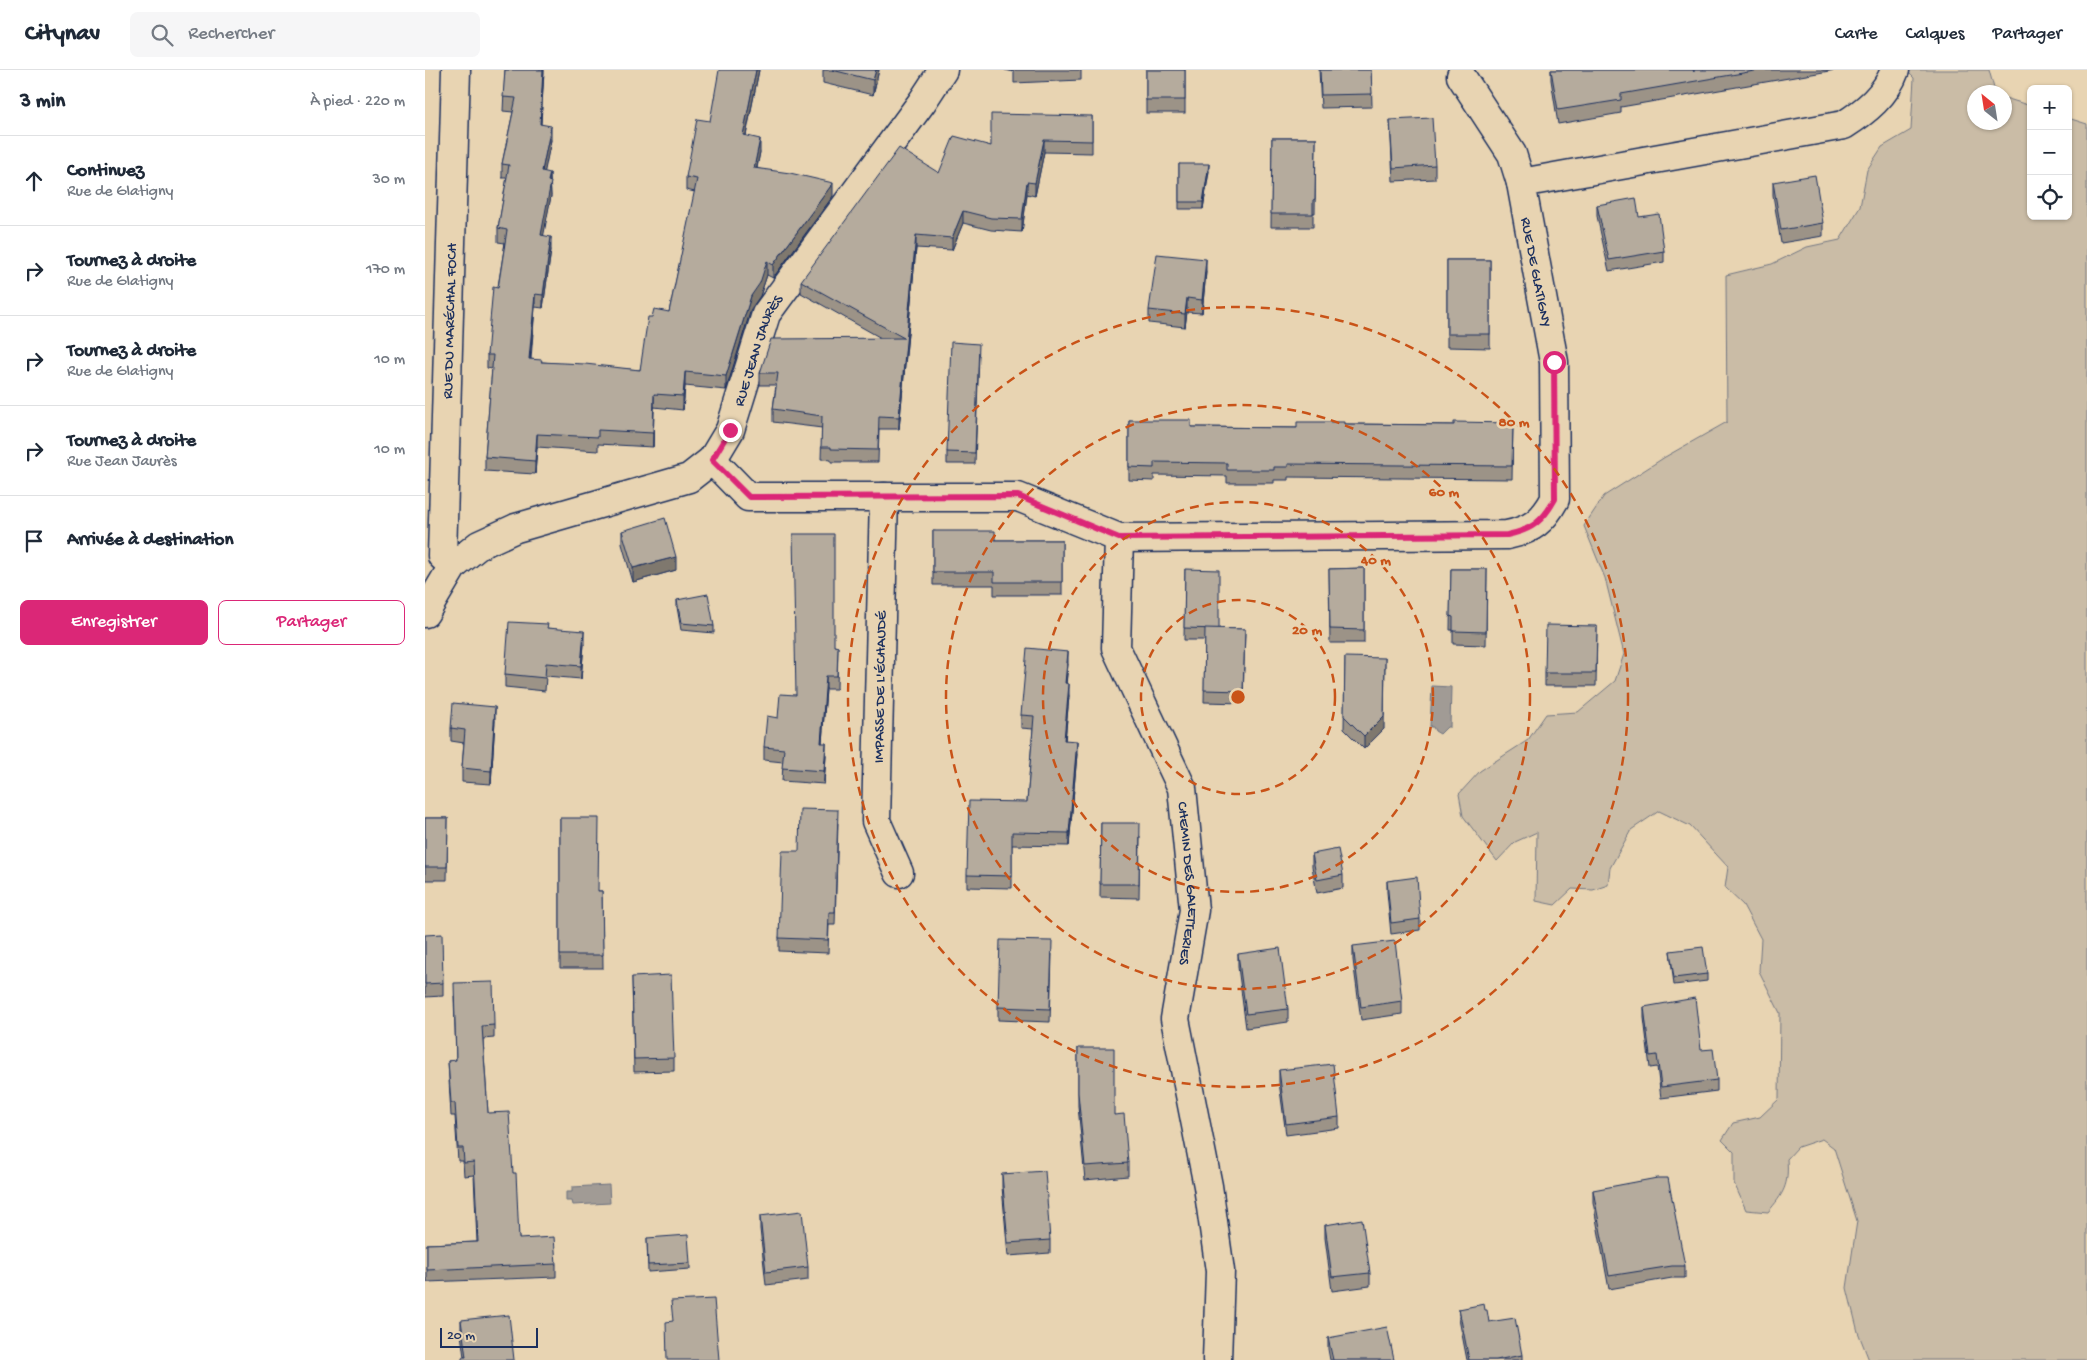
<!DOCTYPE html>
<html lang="fr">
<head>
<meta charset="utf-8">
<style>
	body { margin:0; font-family:"Gochi Hand",sans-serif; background:#f6f6f7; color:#1f2937 }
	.controls { position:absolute; right:15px; top:15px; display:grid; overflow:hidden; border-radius:8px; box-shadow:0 1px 4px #0004 }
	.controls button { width:45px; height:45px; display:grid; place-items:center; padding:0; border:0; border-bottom:1px solid #e0e1e3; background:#fff; color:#1f2937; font:25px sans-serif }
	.compass { position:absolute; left:1542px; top:15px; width:45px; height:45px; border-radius:50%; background:#fff; box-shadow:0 1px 4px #0004; rotate:330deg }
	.scale { position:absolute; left:15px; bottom:12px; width:98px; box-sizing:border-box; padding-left:5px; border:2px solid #1b2f5e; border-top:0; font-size:14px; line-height:18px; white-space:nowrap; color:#1b2f5e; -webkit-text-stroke:4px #e8d4b2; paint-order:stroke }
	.stop { position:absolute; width:15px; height:15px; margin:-11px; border:4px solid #db2777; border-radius:50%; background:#fff }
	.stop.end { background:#db2777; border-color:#fff; box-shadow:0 1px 5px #0008 }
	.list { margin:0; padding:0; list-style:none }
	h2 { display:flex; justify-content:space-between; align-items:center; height:65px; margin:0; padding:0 20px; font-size:21px }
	h2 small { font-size:16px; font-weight:400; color:#747a83 }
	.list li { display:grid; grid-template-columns:32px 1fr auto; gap:15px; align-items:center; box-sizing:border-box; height:90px; padding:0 20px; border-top:1px solid #e0e1e3 }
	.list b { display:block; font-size:19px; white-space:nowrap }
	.list p { margin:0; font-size:16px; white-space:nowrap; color:#747a83 }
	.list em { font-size:16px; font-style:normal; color:#747a83 }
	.actions { display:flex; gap:10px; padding:15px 20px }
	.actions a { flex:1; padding:11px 0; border:1px solid #db2777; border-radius:8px; text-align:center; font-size:18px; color:#db2777 }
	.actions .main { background:#db2777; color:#fff }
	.icon { flex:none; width:28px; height:28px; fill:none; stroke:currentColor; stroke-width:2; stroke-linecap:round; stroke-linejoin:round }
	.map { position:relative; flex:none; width:1662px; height:1290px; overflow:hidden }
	header { display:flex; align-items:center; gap:30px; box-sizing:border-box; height:70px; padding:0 25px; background:#fff; border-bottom:1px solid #e0e1e3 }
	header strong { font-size:24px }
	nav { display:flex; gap:28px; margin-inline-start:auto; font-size:18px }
	.search { width:350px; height:45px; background:#f6f6f7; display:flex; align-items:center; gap:12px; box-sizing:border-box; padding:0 18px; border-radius:8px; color:#747a83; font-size:19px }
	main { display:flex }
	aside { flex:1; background:#fff }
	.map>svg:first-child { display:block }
	.green { fill:#cabca6; stroke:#727682 }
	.water { fill:#a19b95; stroke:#6b707f }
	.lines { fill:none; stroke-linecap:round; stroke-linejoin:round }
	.minor-casing { stroke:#1b2f5e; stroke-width:31 }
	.minor { stroke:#e8d4b2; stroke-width:28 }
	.wall { fill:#9c9387; stroke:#1b2f5e }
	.shaded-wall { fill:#7f786e; stroke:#1b2f5e }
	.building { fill:#b5ab9d; stroke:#1b2f5e }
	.route { stroke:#db2777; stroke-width:6 }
	.ring { fill:none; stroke:#c95318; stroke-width:2.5; stroke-dasharray:9 6 }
	.labels { text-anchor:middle; stroke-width:5; stroke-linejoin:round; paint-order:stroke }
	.street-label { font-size:15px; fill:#1b2f5e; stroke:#e8d4b2 }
	.centre { fill:#c95318; stroke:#e8d4b2; stroke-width:2.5 }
	.ring-label { font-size:15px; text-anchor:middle; font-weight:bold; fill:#c95318; stroke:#e8d4b2; stroke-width:5; stroke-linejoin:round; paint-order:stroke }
</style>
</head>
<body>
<header>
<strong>Citynav</strong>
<div class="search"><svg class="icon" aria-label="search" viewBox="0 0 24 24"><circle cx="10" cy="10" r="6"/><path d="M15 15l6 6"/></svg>Rechercher</div>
<nav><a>Carte</a><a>Calques</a><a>Partager</a></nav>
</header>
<main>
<aside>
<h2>3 min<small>À pied · 220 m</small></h2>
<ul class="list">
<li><svg class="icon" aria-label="ahead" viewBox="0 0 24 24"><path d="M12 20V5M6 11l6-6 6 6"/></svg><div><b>Continuez</b><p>Rue de Glatigny</p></div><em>30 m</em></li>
<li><svg class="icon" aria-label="right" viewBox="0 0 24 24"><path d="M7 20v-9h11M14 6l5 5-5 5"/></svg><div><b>Tournez à droite</b><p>Rue de Glatigny</p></div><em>170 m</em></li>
<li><svg class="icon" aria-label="right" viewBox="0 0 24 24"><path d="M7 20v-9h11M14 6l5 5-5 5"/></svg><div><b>Tournez à droite</b><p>Rue de Glatigny</p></div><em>10 m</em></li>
<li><svg class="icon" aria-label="right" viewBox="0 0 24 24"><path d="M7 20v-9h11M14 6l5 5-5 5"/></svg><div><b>Tournez à droite</b><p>Rue Jean Jaurès</p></div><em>10 m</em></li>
<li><svg class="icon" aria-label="arrive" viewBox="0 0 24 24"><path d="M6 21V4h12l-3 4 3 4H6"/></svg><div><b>Arrivée à destination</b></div></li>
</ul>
<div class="actions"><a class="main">Enregistrer</a><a>Partager</a></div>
</aside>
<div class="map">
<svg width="1662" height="1290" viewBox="0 0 1662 1290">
	<rect width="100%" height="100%" fill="#e8d4b2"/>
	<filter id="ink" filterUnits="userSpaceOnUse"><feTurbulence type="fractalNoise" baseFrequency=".02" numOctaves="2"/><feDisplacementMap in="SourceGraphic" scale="10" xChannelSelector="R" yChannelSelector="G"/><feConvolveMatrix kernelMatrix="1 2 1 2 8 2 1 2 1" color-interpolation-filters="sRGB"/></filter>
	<g filter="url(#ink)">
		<path class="green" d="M1481,0h83l6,22h-20v30h30v-24l26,8v110h37v-98l19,6v1236h-218l-11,-28 -11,-44 10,-67 -23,-73 -12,-9 -24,8 -11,12c2,26 -3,34 -19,53l-22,-2 -12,-27v-31l-12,-12 11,-17 27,-6 19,-18 1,-86 -21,-42 2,-32 -18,-34 -18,-17 3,-21 -38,-41 -31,-15 -28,19 -21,38 -2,17 -15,5 -21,-1 -17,16 -19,-4 1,-69 -22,10 -18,19 -34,-45 -4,-22 21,-23 48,-31 18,-26 32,-2 37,-31 9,-27 -19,-76 -21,-52 20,-30 61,-39 62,-35 -1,-147 46,-11 35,-17 33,-7 20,-33 7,-37 15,-23 29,-17 3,-52z"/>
		<g class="water">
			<polygon points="1007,616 1026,617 1025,657 1022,657 1015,664 1010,661 1008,657 1005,657"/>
			<polygon points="184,1115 185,1133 148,1135 147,1131 141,1131 141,1122 147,1122 147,1117"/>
		</g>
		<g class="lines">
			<g class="minor-casing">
				<g id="minor">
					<polyline points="1036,6 1087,84 1096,113"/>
					<path d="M287,390l36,37h270l101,41 388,-3c25,-5 36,-14 48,-36l-1,-137 -33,-179 323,-58c22,-14 42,-30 51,-55"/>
					<polyline points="459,427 451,751 474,803"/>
					<path id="s1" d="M694,468l-3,110 66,140 12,122 -19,109 33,167 12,85 -3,89"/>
					<path id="s2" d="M28,496l-11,-10 14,-486"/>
					<path id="s3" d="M0,543l28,-47 26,-21 37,-17 173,-50 23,-18 18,-30 36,-116 156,-212 21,-32"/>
				</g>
			</g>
			<use href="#minor" class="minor"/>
		</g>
		<g class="wall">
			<polygon points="80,0 119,0 116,54 126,70 119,102 125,112 126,126 118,165 126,180 118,238 110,237 106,289 117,292 215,300 227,247 244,242 270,122 261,120 261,107 285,51 334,0 321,66 335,82 332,98 408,126 348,208 342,205 335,226 326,239 301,320 260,316 258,340 229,337 228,377 173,374 173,381 112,377 110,404 60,401 60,387 67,299 62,298 62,285 80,173 73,172 73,158 82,108 77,108 77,94 88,42 78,41"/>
			<polygon points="398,0 454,0 448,25 398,13"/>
			<polygon points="580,0 656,0 656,10 589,13 589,2"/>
			<rect x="721" y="0" width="39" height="43"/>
			<polygon points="894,0 946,0 947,37 896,38"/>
			<polygon points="1126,0 1410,0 1196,37 1196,43 1133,54 1126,10"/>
			<polygon points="667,46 667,83 619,82 610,126 602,124 597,162 566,160 538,153 527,180 491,178 474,359 454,359 453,392 406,392 406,390 396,389 397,358 348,352 348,339 351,315 335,315 335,303 456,268 376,223 376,211 514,103 566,76"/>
			<polygon points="965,50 1010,95 1010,109 968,111"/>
			<polygon points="847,68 891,68 890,143 888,143 888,157 846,157"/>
			<polygon points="754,94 784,101 778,139 754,139"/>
			<polygon points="1348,112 1398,153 1398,166 1356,173 1348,125"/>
			<polygon points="1172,135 1214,147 1239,181 1239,192 1184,201 1172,146"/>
			<polygon points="1022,190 1065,190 1065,278 1022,277"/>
			<polygon points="781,202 777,243 762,242 760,257 724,253 724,240"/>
			<polygon points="554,285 550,394 522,394 522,382"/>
			<polygon points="704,350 766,357 872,358 919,354 1029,355 1088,353 1087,409 863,407 863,410 849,410 849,413 802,413 802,406 729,405 729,411 704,410"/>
			<polygon points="197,461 251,500 208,512 197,474"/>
			<polygon points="508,461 570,470 637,470 637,525 569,525 569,515 508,515"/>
			<polygon points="939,498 939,573 905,573 904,499"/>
			<polygon points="760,499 794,559 820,559 818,633 779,632 780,570 759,570"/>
			<polygon points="1026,499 1062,499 1061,575 1028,574 1028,560 1025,560"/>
			<polygon points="252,530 289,556 289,563 256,560 252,537"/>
			<polygon points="1172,556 1171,616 1120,616 1120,603"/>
			<polygon points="123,558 159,574 156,609 121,606 120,621 80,617 80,604"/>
			<polygon points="409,576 413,577 412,619 401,619 397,673 401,686 399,714 357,711 358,692 339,690 339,677 353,648"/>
			<polygon points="920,587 959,659 939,679 919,659"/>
			<polygon points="643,594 641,613 644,626 640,670 652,684 644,776 587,775 587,818 542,817 542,805 602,732 608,659 596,658 596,645"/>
			<polygon points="70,650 66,714 37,712 37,698 39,673 26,671 26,658"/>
			<polygon points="0,748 23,748 22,810 0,810"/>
			<polygon points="135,748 173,821 177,821 178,898 135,898"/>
			<polygon points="413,753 410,855 404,855 403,883 354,881 354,868 374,781"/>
			<polygon points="676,753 715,766 714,828 675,827"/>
			<polygon points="887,784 918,805 918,818 892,823 887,797"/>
			<polygon points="962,811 995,849 995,860 966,864 962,822"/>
			<polygon points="0,865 18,913 18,926 0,927"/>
			<polygon points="928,876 977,931 977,944 936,950 928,890"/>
			<polygon points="1245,881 1282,904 1282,911 1249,915"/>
			<polygon points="627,884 625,952 573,950 573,937"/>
			<polygon points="813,884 863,939 863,952 821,958 813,897"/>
			<polygon points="207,907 249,988 249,1001 209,1002"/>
			<polygon points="29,926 69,955 69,968 58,969 63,1043 88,1103 94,1169 131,1194 131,1207 2,1212 2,1174 52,1172 49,1105 39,1106 38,1091 33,1091 30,1046 26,1046 23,991 31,990"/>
			<polygon points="1219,937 1276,980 1292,1010 1292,1021 1236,1028 1232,997 1225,998 1219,948"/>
			<polygon points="653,978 689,1045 703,1093 703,1106 660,1110 653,1036"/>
			<polygon points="854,1000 914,1047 914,1058 861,1065 854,1012"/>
			<polygon points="577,1104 625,1170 625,1183 583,1186 577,1117"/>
			<polygon points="1168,1120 1260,1196 1260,1208 1247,1208 1184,1219 1168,1132"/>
			<polygon points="335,1146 383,1197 383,1210 341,1215 335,1159"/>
			<polygon points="900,1155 945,1203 945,1216 907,1221 900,1168"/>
			<polygon points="222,1168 265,1193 265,1199 223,1202"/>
			<polygon points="1034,1239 1060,1240 1064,1252 1097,1285 1097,1290 1042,1290 1034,1249"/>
			<polygon points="36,1250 89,1290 39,1287 36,1264"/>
			<polygon points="903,1268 969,1290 905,1290 903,1279"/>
		</g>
		<g class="shaded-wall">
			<polygon points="118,0 119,0 115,68 115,54"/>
			<polygon points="331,0 334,0 318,79 318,65"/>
			<polygon points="451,0 454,0 448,25 448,10"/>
			<polygon points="126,56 126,70 117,115 117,101"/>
			<polygon points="335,69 335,82 329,111 329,98"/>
			<polygon points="619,70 619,82 610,126 610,113"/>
			<polygon points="784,94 784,101 778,139 778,132"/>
			<polygon points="125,103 126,126 116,179 116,165"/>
			<polygon points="602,112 602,124 597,162 597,149"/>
			<polygon points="408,113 408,126 348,208 348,195"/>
			<polygon points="538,141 538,153 527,180 527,168"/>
			<polygon points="491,165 491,178 474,359 474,347"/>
			<polygon points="126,167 126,180 118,238 118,225"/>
			<polygon points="781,189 781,202 777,243 777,230"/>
			<polygon points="342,191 342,205 335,226 326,239 301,320 301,306 326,226"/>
			<polygon points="110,224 110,237 104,302 104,289"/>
			<polygon points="762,228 762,242 760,257 760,244"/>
			<polygon points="260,302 260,316 258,340 258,326"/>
			<polygon points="229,324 229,337 228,377 228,363"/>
			<polygon points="112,364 112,377 110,404 110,391"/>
			<polygon points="251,487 251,500 208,512 208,498"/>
			<polygon points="159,561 159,574 156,609 156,596"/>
			<polygon points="643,582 643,594 640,626 640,613"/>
			<polygon points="960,588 959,659 939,679 939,666"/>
			<polygon points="401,606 401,619 396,686 396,673"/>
			<polygon points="644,614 644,626 639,683 639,670"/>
			<polygon points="70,637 70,650 66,714 66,701"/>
			<polygon points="652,671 652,684 644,776 644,763"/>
			<polygon points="401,673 401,686 399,714 399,701"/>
		</g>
		<g class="building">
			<polygon points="80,0 118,0 115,54 126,56 117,101 125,103 123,111 126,112 116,165 126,167 118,225 110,224 104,289 117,290 116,292 160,294 215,300 223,247 227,247 229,239 244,242 272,109 261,107 272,49 285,51 294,0 331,0 318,65 335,69 329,98 365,103 408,113 348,195 342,191 335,213 326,226 301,306 260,302 258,326 229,324 228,363 173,360 173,367 112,364 110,391 60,387 68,285 62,285 68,217 73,218 82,160 73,158 84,95 77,94 91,28 78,27"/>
			<polygon points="407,0 451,0 448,10"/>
			<rect x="721" y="0" width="39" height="30"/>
			<polygon points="895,0 946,0 947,24 896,25"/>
			<polygon points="1126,0 1268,0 1269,2 1269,0 1335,0 1196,24 1196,30 1133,40"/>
			<polygon points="566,44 667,46 667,71 619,70 610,113 602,112 597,149 566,148 538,141 527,168 491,165 474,347 454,346 453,380 406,379 406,377 396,377 397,346 348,339 353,303 335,303 346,269 479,268 376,211 474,78 514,103 529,66 566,76"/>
			<polygon points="1007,48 1010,95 968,98 965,50"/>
			<polygon points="847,68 891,68 890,129 888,130 888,144 846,144"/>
			<polygon points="754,94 784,94 778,132 754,132"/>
			<polygon points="1390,105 1398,153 1356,160 1348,112"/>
			<polygon points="1211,128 1214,147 1234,144 1239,181 1184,190 1172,135"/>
			<polygon points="732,184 781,189 777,230 762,228 760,244 724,240"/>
			<rect x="1022" y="190" width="43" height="74"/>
			<polygon points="526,272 554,274 550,383 522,382"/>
			<polygon points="704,350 766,350 766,357 872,358 872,352 919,352 919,354 1029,355 1029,352 1088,353 1087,396 863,394 863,397 849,397 849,400 802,400 802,393 729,392 729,398 704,397"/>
			<polygon points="240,448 251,487 208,498 197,461"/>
			<polygon points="508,461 570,461 570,470 637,470 637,512 569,512 569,502 508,502"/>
			<polygon points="368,464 409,464 409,576 413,577 412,606 401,606 396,673 401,673 399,701 357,698 359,679 339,677 342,646 353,648 355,624 371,625"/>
			<polygon points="939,498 939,560 905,559 904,499"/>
			<polygon points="760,499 794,500 794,559 759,558"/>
			<polygon points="1026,499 1062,499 1061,562 1028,561 1028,547 1025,546"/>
			<polygon points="283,524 289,556 256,553 252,530"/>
			<polygon points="84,552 123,554 122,558 159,561 156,596 121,593 120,608 80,604"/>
			<polygon points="1121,555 1172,556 1171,603 1120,603"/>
			<polygon points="780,558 820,559 818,621 779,620"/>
			<polygon points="602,578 643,582 640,613 644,614 639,670 652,671 644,763 587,762 587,806 542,805 544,731 602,732 609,646 596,645"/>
			<polygon points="920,587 960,588 959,646 939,666 919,646"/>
			<polygon points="28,633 70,637 66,701 37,698 40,660 26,658"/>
			<polygon points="375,739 413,740 410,842 404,842 403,870 354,868 357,781 374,781"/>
			<polygon points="0,748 23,748 22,797 0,797"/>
			<polygon points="135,748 174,748 173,821 177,821 178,885 135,885"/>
			<polygon points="676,753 715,753 714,814 675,814"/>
			<polygon points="913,779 918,805 892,810 887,784"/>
			<polygon points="992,807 995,849 966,853 962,811"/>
			<polygon points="17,864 18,913 0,914 0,865"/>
			<polygon points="575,870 627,871 625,939 573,937"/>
			<polygon points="970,871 977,931 936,937 928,876"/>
			<polygon points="1278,877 1282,904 1249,908 1245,881"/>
			<polygon points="855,878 863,939 821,944 813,884"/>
			<polygon points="246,905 249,988 209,989 207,907"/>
			<polygon points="68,912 69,955 57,956 63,1043 84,1042 88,1103 91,1103 94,1169 129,1167 131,1194 2,1200 2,1174 53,1172 49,1092 39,1093 38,1078 33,1078 30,1033 26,1033 23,991 31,990 29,913"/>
			<polygon points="1270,928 1276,980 1288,979 1292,1010 1236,1017 1232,985 1225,986 1219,937"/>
			<polygon points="653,978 689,978 689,1045 699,1044 703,1093 660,1096 653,1023"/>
			<polygon points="908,994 914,1047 861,1054 854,1000"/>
			<polygon points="620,1101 625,1170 583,1173 577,1104"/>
			<polygon points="1232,1108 1243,1108 1260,1196 1247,1196 1184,1206 1168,1120"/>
			<polygon points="377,1141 383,1197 341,1202 335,1146"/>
			<polygon points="937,1149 945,1203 907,1207 900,1155"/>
			<polygon points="263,1165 265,1193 223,1195 222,1168"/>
			<polygon points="289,1229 294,1290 242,1290 241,1252 248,1251 246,1231"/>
			<polygon points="1059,1234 1060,1240 1062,1240 1064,1252 1090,1248 1097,1285 1071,1290 1044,1290 1034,1239"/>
			<polygon points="84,1245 89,1290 37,1290 37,1287 41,1287 36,1250"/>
			<polygon points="962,1257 969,1290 908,1290 903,1268"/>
		</g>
	</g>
	<g class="lines" filter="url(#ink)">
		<path class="route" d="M305,360l-18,30 37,37 269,-1 101,42 388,-3c25,-5 36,-14 48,-36l-1,-137"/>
	</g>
	<g class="ring">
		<circle cx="813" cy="627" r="97"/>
		<circle cx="813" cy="627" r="195"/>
		<circle cx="813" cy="627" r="292"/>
		<circle cx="813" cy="627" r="390"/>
	</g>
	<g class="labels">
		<g class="street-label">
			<text transform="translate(1112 202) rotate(79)" y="5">RUE DE GLATIGNY</text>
			<text dy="5" stroke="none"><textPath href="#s2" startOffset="250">RUE DU MARÉCHAL FOCH</textPath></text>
			<text dy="5" stroke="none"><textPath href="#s3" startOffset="458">RUE JEAN JAURÈS</textPath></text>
			<text transform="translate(454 617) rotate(-89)" y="5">IMPASSE DE L'ÉCHAUDÉ</text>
			<text dy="5" stroke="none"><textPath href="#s1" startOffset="361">CHEMIN DES GALETTERIES</textPath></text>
		</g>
	</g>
	<circle cx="813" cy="627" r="8" class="centre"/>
	<g class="ring-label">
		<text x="1089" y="356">80 m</text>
		<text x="1019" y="426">60 m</text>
		<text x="951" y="494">40 m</text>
		<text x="882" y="564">20 m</text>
	</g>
</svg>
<div class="controls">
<button>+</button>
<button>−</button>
<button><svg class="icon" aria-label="locate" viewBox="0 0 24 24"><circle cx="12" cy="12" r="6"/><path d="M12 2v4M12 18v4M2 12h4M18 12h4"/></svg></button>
</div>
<svg class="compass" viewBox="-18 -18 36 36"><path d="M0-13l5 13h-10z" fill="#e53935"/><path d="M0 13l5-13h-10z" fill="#747a83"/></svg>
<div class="scale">20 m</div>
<div class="stop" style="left:1129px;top:292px"></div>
<div class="stop end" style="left:305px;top:360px"></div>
</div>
</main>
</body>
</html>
